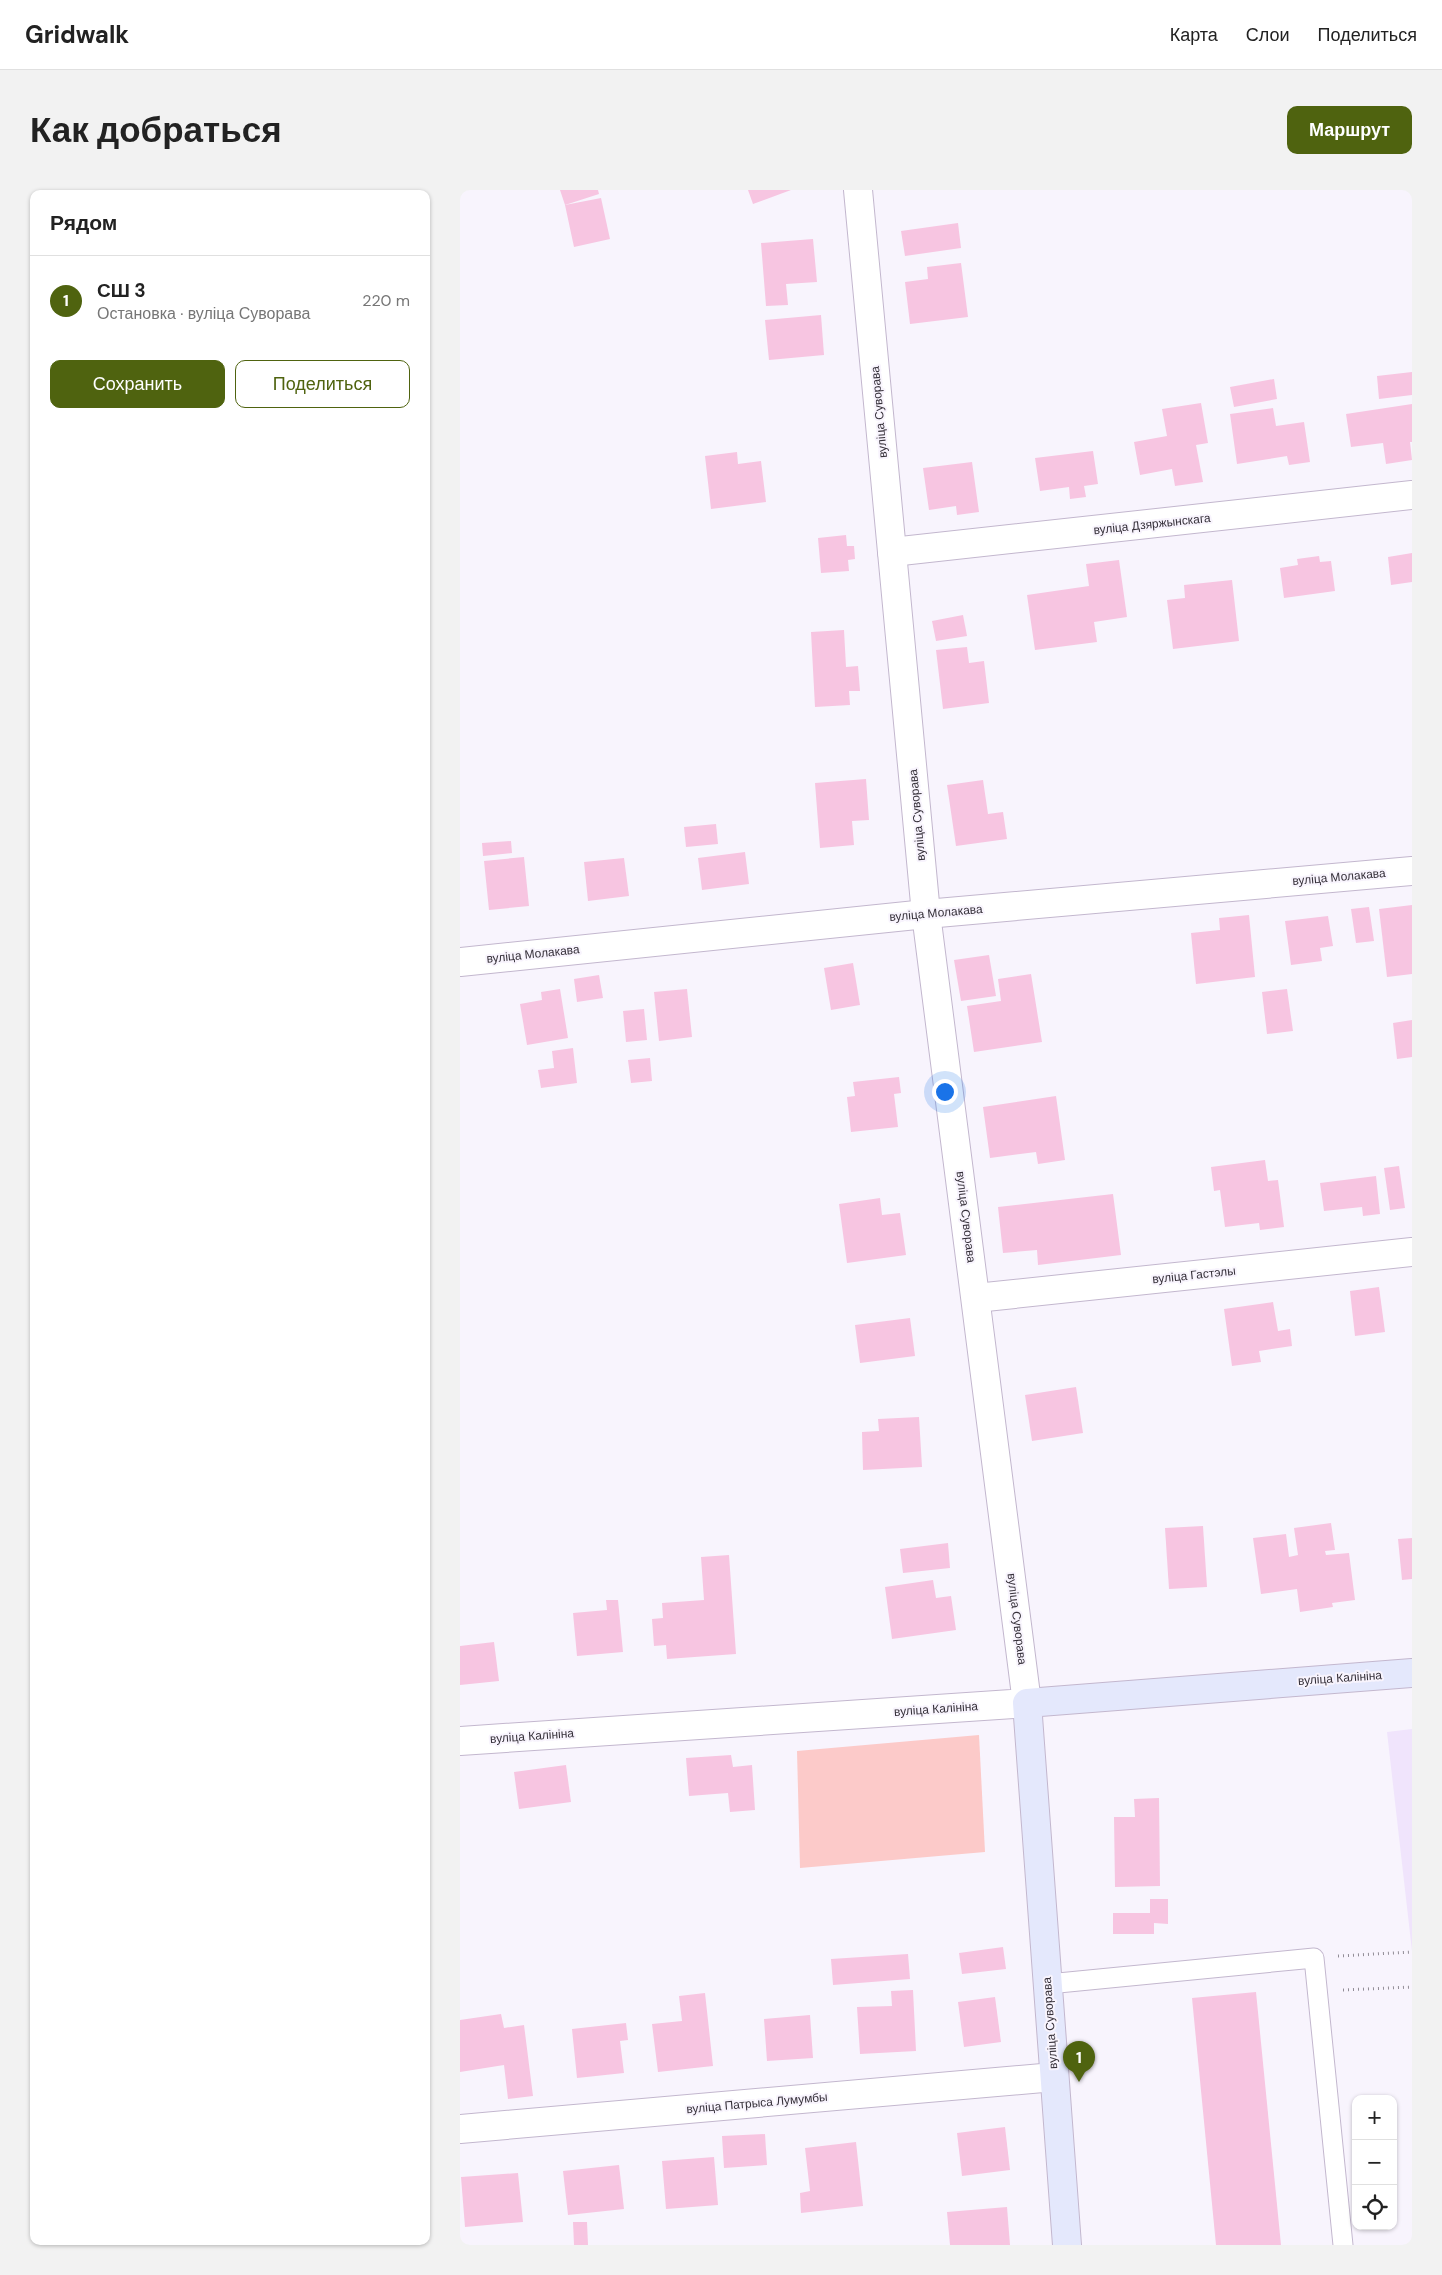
<!DOCTYPE html>
<html lang="ru">
<head>
<meta charset="utf-8">
<style>
	body { margin:0; font-family:"DM Sans",sans-serif; background:#f2f2f2; color:#222 }
	.controls { position:absolute; right:15px; bottom:15px; display:grid; overflow:hidden; border-radius:10px; box-shadow:0 1px 4px #0004 }
	.controls button { width:45px; height:45px; display:grid; place-items:center; padding:0; border:0; border-bottom:1px solid #e0e0e0; background:#fff; color:#222; font:25px sans-serif }
	.you { position:absolute; left:484px; top:901px; width:18px; height:18px; margin:-12px; border:4px solid #fff; border-radius:50%; background:#1a73e8; box-shadow:0 0 0 8px #1a73e833 }
	.badge { display:grid; place-items:center; width:32px; height:32px; border-radius:50%; background:#4f630f; color:#fff; font-size:16px; font-weight:700 }
	.pin { position:absolute; translate:-50% -41px; filter:drop-shadow(0 1px 2px #0008) }
	.pin::after { content:''; position:absolute; top:26px; width:18px; height:15px; background:inherit; clip-path:polygon(0 0,100% 0,50% 100%) }
	.list { margin:0; padding:0; list-style:none }
	h2 { display:flex; justify-content:space-between; align-items:center; height:65px; margin:0; padding:0 20px; font-size:21px }
	h2 small { font-size:16px; font-weight:400; color:#767676 }
	.list li { display:grid; grid-template-columns:32px 1fr auto; gap:15px; align-items:center; box-sizing:border-box; height:90px; padding:0 20px; border-top:1px solid #e0e0e0 }
	.list b { display:block; font-size:19px; white-space:nowrap }
	.list p { margin:0; font-size:16px; white-space:nowrap; color:#767676 }
	.list em { font-size:16px; font-style:normal; color:#767676 }
	.actions { display:flex; gap:10px; padding:15px 20px }
	.actions a { flex:1; padding:11px 0; border:1px solid #4f630f; border-radius:10px; text-align:center; font-size:18px; color:#4f630f }
	.actions .main { background:#4f630f; color:#fff }
	.icon { flex:none; width:28px; height:28px; fill:none; stroke:currentColor; stroke-width:2; stroke-linecap:round; stroke-linejoin:round }
	.map { position:relative; flex:none; width:952px; height:2055px; overflow:hidden; border-radius:10px }
	header { display:flex; align-items:center; gap:30px; box-sizing:border-box; height:70px; padding:0 25px; background:#fff; border-bottom:1px solid #e0e0e0 }
	header strong { font-size:24px }
	nav { display:flex; gap:28px; margin-inline-start:auto; font-size:18px }
	.intro { display:flex; align-items:center; justify-content:space-between; box-sizing:border-box; height:120px; padding:0 30px }
	h1 { margin:0; font-size:35px }
	.button { padding:12px 22px; border-radius:10px; background:#4f630f; color:#fff; font-size:18px; font-weight:700 }
	main { display:flex; gap:30px; padding:0 30px }
	aside { flex:1; background:#fff; border-radius:10px; box-shadow:0 1px 4px #0004 }
	.map>svg:first-child { display:block }
	.built { fill:#f0e4fc }
	.green { fill:#fccac9 }
	.building { fill:#f7c5e1 }
	.lines { fill:none; stroke-linecap:round; stroke-linejoin:round }
	.service-casing { stroke:#c3b7ce; stroke-width:21 }
	.minor-casing { stroke:#c3b7ce; stroke-width:30 }
	.secondary-casing { stroke:#c3b7ce; stroke-width:30 }
	.path { stroke:#918c95; stroke-width:3; stroke-dasharray:1 4; stroke-linecap:butt }
	.service { stroke:#fff; stroke-width:19 }
	.minor { stroke:#fff; stroke-width:28 }
	.secondary { stroke:#e4e8fc; stroke-width:28 }
	.labels { text-anchor:middle; stroke-width:4; stroke-linejoin:round; paint-order:stroke }
	.street-label { font-size:12px; fill:#36313a; stroke:#f8f4fd }
</style>
</head>
<body>
<header>
<strong>Gridwalk</strong>
<nav><a>Карта</a><a>Слои</a><a>Поделиться</a></nav>
</header>
<div class="intro"><h1>Как добраться</h1><a class="button">Маршрут</a></div>
<main>
<aside>
<h2>Рядом<small></small></h2>
<ul class="list">
<li><span class="badge">1</span><div><b>СШ 3</b><p>Остановка · вуліца Суворава</p></div><em>220 m</em></li>
</ul>
<div class="actions"><a class="main">Сохранить</a><a>Поделиться</a></div>
</aside>
<div class="map">
<svg width="952" height="2055" viewBox="0 0 952 2055">
	<rect width="100%" height="100%" fill="#f8f4fd"/>
	<polygon class="built" points="952,1539 952,1761 927,1542"/>
	<polygon class="green" points="519,1545 525,1662 340,1678 337,1561"/>
	<g class="building">
		<polygon points="100,0 138,0 139,4 105,15"/>
		<polygon points="288,0 331,0 293,14"/>
		<polygon points="141,8 150,49 114,57 105,15"/>
		<polygon points="498,33 501,58 445,66 441,41"/>
		<polygon points="353,49 357,92 326,94 328,115 306,116 301,53"/>
		<polygon points="501,73 508,127 450,134 445,92 468,89 467,77"/>
		<polygon points="361,125 364,165 309,170 305,130"/>
		<polygon points="952,182 952,205 919,209 917,186"/>
		<polygon points="814,189 817,209 774,217 770,197"/>
		<polygon points="741,213 748,253 736,255 743,292 715,296 712,279 680,285 674,252 707,246 702,219"/>
		<polygon points="952,214 952,252 950,252 952,270 926,274 923,253 891,257 886,224"/>
		<polygon points="813,218 816,236 844,232 850,272 829,275 827,266 777,274 770,224"/>
		<polygon points="633,261 638,294 624,296 626,307 610,309 609,297 580,301 575,268"/>
		<polygon points="277,262 278,274 301,271 306,312 251,319 245,266"/>
		<polygon points="512,272 519,322 497,325 496,316 469,320 463,278"/>
		<polygon points="386,345 387,356 394,356 395,369 388,370 389,381 361,383 358,348"/>
		<polygon points="952,363 952,392 931,395 928,367"/>
		<polygon points="859,366 860,372 871,371 875,401 824,408 820,378 838,375 837,369"/>
		<polygon points="659,370 667,427 634,432 637,452 575,460 567,405 629,396 626,374"/>
		<polygon points="772,390 779,451 713,459 707,410 725,408 724,395"/>
		<polygon points="503,425 507,446 476,451 472,431"/>
		<polygon points="384,440 386,477 398,476 400,501 389,501 390,515 355,517 351,442"/>
		<polygon points="507,457 509,473 524,471 529,513 483,519 476,460"/>
		<polygon points="406,589 409,630 392,631 394,655 360,658 355,593"/>
		<polygon points="523,590 528,624 543,622 547,649 496,656 487,595"/>
		<polygon points="256,634 258,654 226,657 224,637"/>
		<polygon points="51,651 52,663 23,666 22,653"/>
		<polygon points="285,662 289,694 242,700 238,668"/>
		<polygon points="64,667 69,716 29,720 24,671"/>
		<polygon points="164,668 169,706 128,711 124,672"/>
		<polygon points="952,715 952,784 927,787 919,719"/>
		<polygon points="909,717 914,751 896,753 891,719"/>
		<polygon points="789,725 795,787 736,794 731,743 760,740 759,728"/>
		<polygon points="868,726 873,756 860,758 862,771 831,775 825,731"/>
		<polygon points="529,765 536,806 501,811 494,770"/>
		<polygon points="393,773 400,815 371,820 364,778"/>
		<polygon points="571,784 582,852 514,862 507,816 541,811 538,789"/>
		<polygon points="139,785 143,808 117,812 114,789"/>
		<polygon points="100,799 108,848 67,855 60,814 82,810 81,802"/>
		<polygon points="227,799 232,847 199,851 194,802"/>
		<polygon points="827,799 833,841 807,844 802,802"/>
		<polygon points="184,819 187,850 166,852 163,821"/>
		<polygon points="952,830 952,867 937,869 933,833"/>
		<polygon points="113,858 117,893 81,898 78,880 94,878 92,861"/>
		<polygon points="190,868 192,891 171,893 168,870"/>
		<polygon points="439,887 441,903 434,904 438,937 391,942 387,907 395,906 393,892"/>
		<polygon points="596,906 605,970 578,974 576,962 530,968 523,917"/>
		<polygon points="805,970 808,991 818,990 824,1037 800,1040 799,1033 765,1037 760,1000 754,1001 751,977"/>
		<polygon points="939,976 945,1018 930,1020 924,978"/>
		<polygon points="916,986 920,1024 903,1026 902,1017 864,1021 860,993"/>
		<polygon points="653,1004 661,1065 578,1075 577,1060 543,1063 538,1017"/>
		<polygon points="420,1008 422,1025 440,1023 446,1065 387,1073 379,1014"/>
		<polygon points="919,1097 925,1142 895,1146 890,1101"/>
		<polygon points="813,1112 818,1141 830,1139 832,1156 799,1161 801,1172 772,1176 764,1119"/>
		<polygon points="450,1128 455,1166 400,1173 395,1135"/>
		<polygon points="616,1197 623,1243 572,1251 565,1205"/>
		<polygon points="459,1227 462,1277 403,1280 402,1242 419,1241 418,1229"/>
		<polygon points="871,1333 875,1360 865,1361 866,1365 889,1363 895,1410 872,1413 873,1417 840,1422 837,1399 801,1404 793,1348 826,1344 829,1367 838,1365 834,1338"/>
		<polygon points="743,1336 747,1397 709,1399 705,1338"/>
		<polygon points="952,1348 952,1389 942,1390 938,1349"/>
		<polygon points="488,1353 490,1378 443,1383 440,1359"/>
		<polygon points="269,1365 276,1464 207,1469 206,1455 194,1456 192,1429 203,1428 202,1413 244,1410 241,1367"/>
		<polygon points="473,1390 476,1408 491,1406 496,1440 432,1449 425,1397"/>
		<polygon points="146,1410 158,1410 163,1462 117,1466 113,1423 147,1420"/>
		<polygon points="34,1452 39,1491 0,1495 0,1456"/>
		<polygon points="271,1565 273,1577 292,1575 295,1620 270,1622 268,1603 229,1606 226,1568"/>
		<polygon points="106,1575 111,1612 59,1619 54,1582"/>
		<polygon points="699,1608 700,1696 655,1697 654,1627 675,1627 674,1609"/>
		<polygon points="690,1709 708,1709 708,1734 694,1733 694,1744 653,1744 653,1723 690,1723"/>
		<polygon points="543,1757 546,1779 502,1784 499,1763"/>
		<polygon points="448,1764 450,1789 373,1795 371,1769"/>
		<polygon points="453,1800 456,1861 400,1864 397,1817 432,1816 431,1801"/>
		<polygon points="796,1802 821,2055 756,2055 732,1808"/>
		<polygon points="245,1803 253,1876 198,1882 192,1834 222,1831 219,1806"/>
		<polygon points="535,1807 541,1852 504,1857 498,1812"/>
		<polygon points="41,1824 44,1838 64,1835 73,1906 48,1909 44,1875 0,1882 0,1830"/>
		<polygon points="350,1825 353,1868 307,1871 304,1829"/>
		<polygon points="166,1833 168,1850 160,1851 164,1883 117,1888 112,1839"/>
		<polygon points="545,1937 550,1980 502,1986 497,1943"/>
		<polygon points="305,1944 307,1975 264,1978 262,1946"/>
		<polygon points="396,1952 403,2016 341,2023 340,2003 350,2001 345,1958"/>
		<polygon points="254,1967 258,2015 206,2019 202,1971"/>
		<polygon points="159,1975 164,2019 108,2025 103,1981"/>
		<polygon points="58,1983 63,2032 5,2037 1,1987"/>
		<polygon points="547,2017 550,2055 490,2055 487,2022"/>
		<polygon points="113,2032 127,2032 128,2055 114,2055"/>
	</g>
	<g class="lines">
		<g class="service-casing">
			<polyline id="service" points="588,1794 854,1768 883,2055"/>
		</g>
		<g class="minor-casing">
			<g id="minor">
				<polyline points="432,362 952,305"/>
				<polyline points="0,772 466,724 952,681"/>
				<polyline points="516,1108 952,1062"/>
				<polyline points="0,1551 567,1513 466,724 398,0"/>
				<polyline points="0,1939 594,1887"/>
			</g>
		</g>
		<g class="secondary-casing">
			<polyline id="secondary" points="607,2055 567,1513 952,1483"/>
		</g>
		<g class="path">
			<polyline points="878,1766 952,1762"/>
			<polyline points="883,1800 952,1797"/>
		</g>
		<use href="#service" class="service"/>
		<use href="#minor" class="minor"/>
		<use href="#secondary" class="secondary"/>
	</g>
	<g class="labels">
		<g class="street-label">
			<text transform="translate(419 222) rotate(-95)" y="4">вуліца Суворава</text>
			<text transform="translate(692 334) rotate(-6)" y="4">вуліца Дзяржынскага</text>
			<text transform="translate(457 625) rotate(-95)" y="4">вуліца Суворава</text>
			<text transform="translate(879 687) rotate(-5)" y="4">вуліца Молакава</text>
			<text transform="translate(476 723) rotate(-5)" y="4">вуліца Молакава</text>
			<text transform="translate(73 764) rotate(-6)" y="4">вуліца Молакава</text>
			<text transform="translate(506 1027) rotate(83)" y="4">вуліца Суворава</text>
			<text transform="translate(734 1085) rotate(-6)" y="4">вуліца Гастэлы</text>
			<text transform="translate(557 1429) rotate(83)" y="4">вуліца Суворава</text>
			<text transform="translate(880 1488) rotate(-4)" y="4">вуліца Калініна</text>
			<text transform="translate(476 1519) rotate(-4)" y="4">вуліца Калініна</text>
			<text transform="translate(72 1546) rotate(-4)" y="4">вуліца Калініна</text>
			<text transform="translate(590 1833) rotate(-94)" y="4">вуліца Суворава</text>
			<text transform="translate(297 1913) rotate(-5)" y="4">вуліца Патрыса Лумумбы</text>
		</g>
	</g>
</svg>
<div class="controls">
<button>+</button>
<button>−</button>
<button><svg class="icon" aria-label="locate" viewBox="0 0 24 24"><circle cx="12" cy="12" r="6"/><path d="M12 2v4M12 18v4M2 12h4M18 12h4"/></svg></button>
</div>
<div class="you"></div>
<div class="pin badge" style="left:619px;top:1892px">1</div>
</div>
</main>
</body>
</html>
